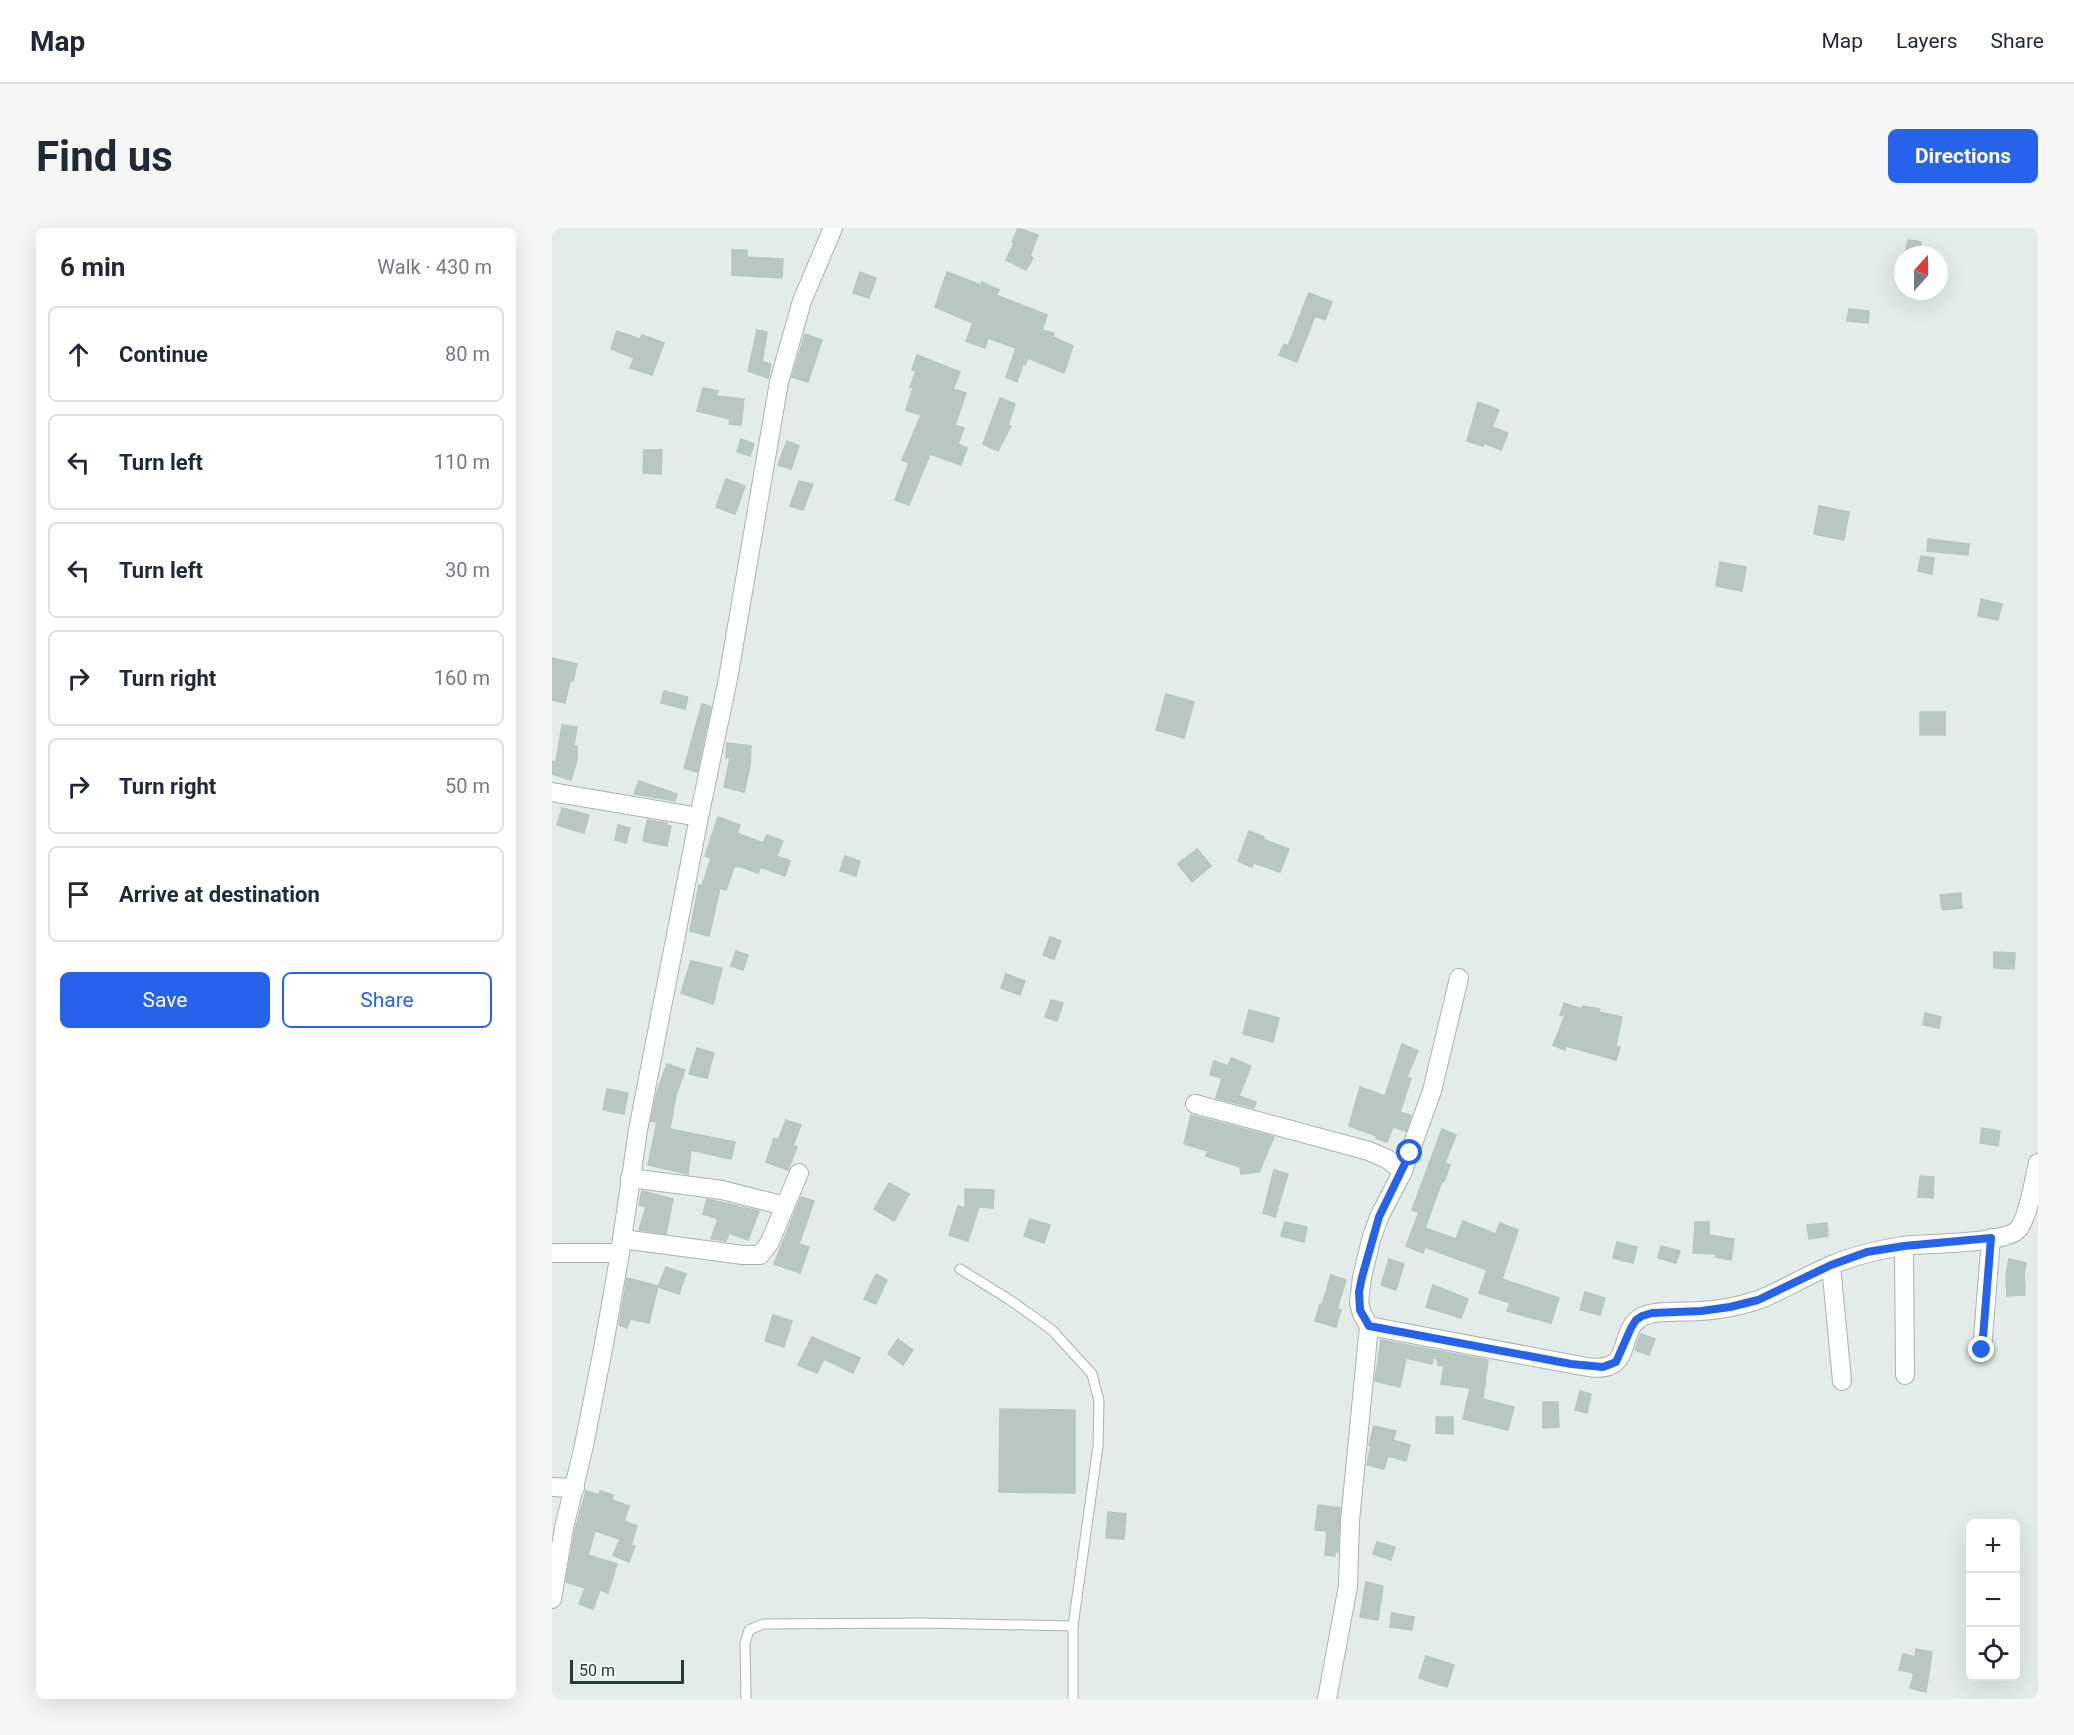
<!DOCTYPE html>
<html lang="en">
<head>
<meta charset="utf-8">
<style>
	body { margin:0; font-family:Roboto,sans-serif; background:#f6f6f7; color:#1f2937 }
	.controls { position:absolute; right:18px; bottom:18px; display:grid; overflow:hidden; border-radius:9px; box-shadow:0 6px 24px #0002 }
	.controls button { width:54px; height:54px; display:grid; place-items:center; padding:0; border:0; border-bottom:2px solid #e0e1e3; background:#fff; color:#1f2937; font:30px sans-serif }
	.compass { position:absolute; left:1342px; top:18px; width:54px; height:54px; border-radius:50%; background:#fff; box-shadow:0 6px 24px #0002; rotate:21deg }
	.scale { position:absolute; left:18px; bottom:15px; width:114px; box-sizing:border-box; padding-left:6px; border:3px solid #253c38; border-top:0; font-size:16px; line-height:21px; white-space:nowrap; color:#253c38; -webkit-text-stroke:4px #f4f9f7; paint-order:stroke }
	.stop { position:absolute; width:18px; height:18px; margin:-14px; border:4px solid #2563eb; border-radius:50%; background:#fff }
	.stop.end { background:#2563eb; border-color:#fff; box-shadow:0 2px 6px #0008 }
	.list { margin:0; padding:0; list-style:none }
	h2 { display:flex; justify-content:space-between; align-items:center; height:78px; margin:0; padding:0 24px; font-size:26px }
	h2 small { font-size:20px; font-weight:400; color:#747a83 }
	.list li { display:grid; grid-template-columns:39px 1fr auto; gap:18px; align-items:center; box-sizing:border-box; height:96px; margin:0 12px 12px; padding:0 12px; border:2px solid #e0e1e3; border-radius:9px }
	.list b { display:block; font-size:22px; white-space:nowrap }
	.list em { font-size:20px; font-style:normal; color:#747a83 }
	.actions { display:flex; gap:12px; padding:18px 24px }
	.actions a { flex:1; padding:14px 0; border:2px solid #2563eb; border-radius:9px; text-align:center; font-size:21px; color:#2563eb }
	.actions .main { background:#2563eb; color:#fff }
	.icon { flex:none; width:33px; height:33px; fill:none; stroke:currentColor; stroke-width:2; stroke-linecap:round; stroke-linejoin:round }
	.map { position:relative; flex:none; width:1486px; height:1471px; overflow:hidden; border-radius:9px }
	header { display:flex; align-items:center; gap:36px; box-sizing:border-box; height:84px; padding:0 30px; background:#fff; border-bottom:2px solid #e0e1e3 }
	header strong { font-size:28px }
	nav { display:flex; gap:33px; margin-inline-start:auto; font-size:21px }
	.intro { display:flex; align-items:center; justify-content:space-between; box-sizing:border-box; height:144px; padding:0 36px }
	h1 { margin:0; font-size:42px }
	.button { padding:15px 27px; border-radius:9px; background:#2563eb; color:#fff; font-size:21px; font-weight:700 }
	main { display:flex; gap:36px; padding:0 36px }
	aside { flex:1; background:#fff; border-radius:9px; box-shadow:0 6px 24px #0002 }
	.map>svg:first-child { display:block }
	.building { fill:#b9c7c2; stroke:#b7c5c0; stroke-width:1.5 }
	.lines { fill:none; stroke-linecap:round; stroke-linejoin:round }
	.service-casing { stroke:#a7b4b0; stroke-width:11 }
	.minor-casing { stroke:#a7b4b0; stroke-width:20 }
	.service { stroke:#fff; stroke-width:9 }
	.minor { stroke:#fff; stroke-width:18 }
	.route { stroke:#2563eb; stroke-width:8 }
</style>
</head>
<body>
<header>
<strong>Map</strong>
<nav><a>Map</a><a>Layers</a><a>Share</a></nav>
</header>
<div class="intro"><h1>Find us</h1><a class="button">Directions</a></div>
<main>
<aside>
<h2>6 min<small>Walk · 430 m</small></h2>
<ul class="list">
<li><svg class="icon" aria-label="ahead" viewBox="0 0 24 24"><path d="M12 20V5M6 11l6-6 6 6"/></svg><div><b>Continue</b></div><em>80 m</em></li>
<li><svg class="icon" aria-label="left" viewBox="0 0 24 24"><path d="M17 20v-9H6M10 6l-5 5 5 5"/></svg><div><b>Turn left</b></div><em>110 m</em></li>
<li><svg class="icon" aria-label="left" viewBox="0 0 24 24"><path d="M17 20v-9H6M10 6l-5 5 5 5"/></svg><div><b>Turn left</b></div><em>30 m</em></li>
<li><svg class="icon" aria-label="right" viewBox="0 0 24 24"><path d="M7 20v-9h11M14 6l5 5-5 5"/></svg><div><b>Turn right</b></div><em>160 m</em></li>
<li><svg class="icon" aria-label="right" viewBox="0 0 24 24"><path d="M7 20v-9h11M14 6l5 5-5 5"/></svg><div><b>Turn right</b></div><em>50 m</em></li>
<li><svg class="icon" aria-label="arrive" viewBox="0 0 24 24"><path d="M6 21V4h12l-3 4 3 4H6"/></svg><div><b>Arrive at destination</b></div></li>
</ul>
<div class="actions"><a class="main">Save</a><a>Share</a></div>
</aside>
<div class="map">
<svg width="1486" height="1471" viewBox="0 0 1486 1471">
	<rect width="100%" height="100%" fill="#e4ece9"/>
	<g class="building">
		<polygon points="466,0 486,7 478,28 481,30 474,42 454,32 462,15 460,14"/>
		<polygon points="1356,12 1369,14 1367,27 1353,27"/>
		<polygon points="180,22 195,22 195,29 231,31 230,50 180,47"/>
		<polygon points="308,44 324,50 317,70 301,65"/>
		<polygon points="395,44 429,57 430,54 447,62 444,67 495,87 490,102 502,105 501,109 521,118 512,145 476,130 473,137 471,136 465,154 454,149 464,120 436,110 433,120 414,113 421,95 383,79"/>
		<polygon points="757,65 780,74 773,92 763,88 745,134 727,127 732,116 736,118"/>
		<polygon points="1297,81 1317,83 1316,95 1295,93"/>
		<polygon points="205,102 215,104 210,134 219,136 216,150 196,143"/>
		<polygon points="65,103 88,111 90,107 112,115 100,147 78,140 82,130 59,121"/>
		<polygon points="253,106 270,112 256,154 240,149"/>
		<polygon points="365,127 408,144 401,161 414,165 403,197 412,200 406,216 415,220 409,237 378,226 357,277 343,272 357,235 350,232 369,187 354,182 361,160 358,159 364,143 360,142"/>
		<polygon points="151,160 166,163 164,168 192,171 189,197 177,196 178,191 145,183"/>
		<polygon points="448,170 463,176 456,197 459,198 446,223 431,216"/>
		<polygon points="926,174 947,182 940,199 956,205 949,222 932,215 931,218 915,213"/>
		<polygon points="189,211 202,216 198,228 185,224"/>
		<polygon points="235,213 247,218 239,241 226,237"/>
		<polygon points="92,222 110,222 109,246 91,245"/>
		<polygon points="174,251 193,258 183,286 164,279"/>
		<polygon points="247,253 261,256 251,282 238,278"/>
		<polygon points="1267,278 1297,284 1292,312 1262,306"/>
		<polygon points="1376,311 1417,316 1416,327 1375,323"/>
		<polygon points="1369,328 1382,330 1380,346 1366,343"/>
		<polygon points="1168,334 1194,339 1190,363 1164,358"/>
		<polygon points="1429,371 1450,376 1446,392 1426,388"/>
		<polygon points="0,430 25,436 21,453 18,453 13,475 0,472"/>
		<polygon points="112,463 136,469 133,481 109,475"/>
		<polygon points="614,466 642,474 632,510 604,502"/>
		<polygon points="150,476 159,479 145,544 132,540"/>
		<rect x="1368" y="484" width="25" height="23"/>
		<polygon points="10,497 25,499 22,518 25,518 25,532 19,552 0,546 0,533 4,534"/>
		<polygon points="175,515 199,518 198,539 192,564 172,559 178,530 174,530"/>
		<polygon points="87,553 125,566 123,573 82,566"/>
		<polygon points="10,580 37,587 32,605 5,597"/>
		<polygon points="166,589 188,597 185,605 211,615 215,607 231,613 225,628 238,633 233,648 209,639 206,645 187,638 182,639 174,662 168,660 157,708 138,703 147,657 150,658 159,630 153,628"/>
		<polygon points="95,592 115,595 115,597 119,598 115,618 91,613"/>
		<polygon points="66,597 78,600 74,615 63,612"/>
		<polygon points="697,603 712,609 711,611 737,621 728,644 702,635 700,639 686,633"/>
		<polygon points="645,621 659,638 640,654 626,636"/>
		<polygon points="293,628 308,633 304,648 288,643"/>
		<polygon points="1409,665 1410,680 1390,682 1388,667"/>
		<polygon points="498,709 509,713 502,731 491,727"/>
		<polygon points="184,723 196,727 191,742 179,738"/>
		<polygon points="1442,724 1463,725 1462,741 1442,740"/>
		<polygon points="139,733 170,740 161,776 129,765"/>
		<polygon points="454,746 473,753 468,767 449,760"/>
		<polygon points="499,772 511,775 505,793 493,789"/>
		<polygon points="1012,775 1030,781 1031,778 1048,781 1047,784 1070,789 1064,818 1068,819 1064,832 1014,818 1013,822 1001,817 1013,788 1008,787"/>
		<polygon points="697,782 727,790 721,814 691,806"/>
		<polygon points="1373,785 1389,789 1387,800 1371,797"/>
		<polygon points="850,816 866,823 855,849 859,851 848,884 859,887 854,903 841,899 835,914 824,910 825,908 797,898 808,859 833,868"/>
		<polygon points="145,820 162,825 155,850 137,846"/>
		<polygon points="679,830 699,838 687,868 704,874 702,880 664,870 670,850 658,847 662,833 676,838"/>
		<polygon points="115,836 133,842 124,867 118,901 183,914 179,931 139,922 136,946 96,937 105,894 99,893 105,864"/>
		<polygon points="55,861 76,865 72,886 51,882"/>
		<polygon points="639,887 722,909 707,944 689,946 688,939 654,928 656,923 632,916"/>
		<polygon points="234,892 249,897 241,917 245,919 236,942 214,934 222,910 226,912"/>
		<polygon points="1430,900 1448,903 1446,918 1428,915"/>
		<polygon points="890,901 904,907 893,935 898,937 892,954 890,953 873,1000 904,1011 911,993 944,1006 948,995 966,1002 950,1051 1007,1070 999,1095 955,1083 958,1075 927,1065 935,1042 873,1019 871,1025 854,1018 867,984 860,982"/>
		<polygon points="722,942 736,946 723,989 711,985"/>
		<polygon points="1368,948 1382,949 1381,970 1366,969"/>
		<polygon points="337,955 357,966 342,993 322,981"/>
		<polygon points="413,961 442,962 441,980 427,979 416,1013 397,1007 406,978 413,980"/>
		<polygon points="90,963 121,971 114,1006 87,1002 94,979 87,977"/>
		<polygon points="249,969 262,973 247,1016 257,1019 248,1045 222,1036"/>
		<polygon points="155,971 207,983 196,1012 177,1005 174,1013 159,1011 166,991 151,986"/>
		<polygon points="478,991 498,997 492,1015 472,1008"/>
		<polygon points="733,994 755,999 752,1014 729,1008"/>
		<polygon points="1143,994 1157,994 1157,1007 1182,1011 1179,1032 1163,1029 1164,1026 1141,1025"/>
		<polygon points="1275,995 1276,1008 1257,1011 1255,997"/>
		<polygon points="1065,1014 1085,1019 1081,1035 1061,1030"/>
		<polygon points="1109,1018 1128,1023 1124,1035 1106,1030"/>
		<polygon points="837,1031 852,1036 844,1062 829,1057"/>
		<polygon points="1457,1031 1474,1035 1472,1045 1473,1067 1455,1068 1454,1046"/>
		<polygon points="114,1039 134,1046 127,1066 106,1059"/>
		<polygon points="324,1046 335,1052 324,1076 312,1071"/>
		<polygon points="779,1047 794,1052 785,1081 789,1082 784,1099 763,1093 768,1076 770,1077"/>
		<polygon points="75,1050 106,1058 97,1095 78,1091 75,1100 67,1097"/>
		<polygon points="881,1057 916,1071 909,1090 874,1079"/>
		<polygon points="1033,1064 1053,1070 1048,1087 1028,1082"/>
		<polygon points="221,1087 240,1093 232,1119 213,1113"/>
		<polygon points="1089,1106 1103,1111 1097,1127 1083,1122"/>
		<polygon points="260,1109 308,1130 301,1145 272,1131 265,1145 246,1137"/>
		<polygon points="346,1111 361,1122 351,1137 336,1126"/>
		<polygon points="829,1112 936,1132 931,1171 962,1179 956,1202 911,1191 918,1160 889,1156 892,1138 886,1137 886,1131 881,1130 880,1136 854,1130 848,1159 823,1153"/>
		<polygon points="1028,1163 1039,1166 1035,1185 1023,1182"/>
		<polygon points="991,1174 1006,1174 1007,1199 991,1200"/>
		<polygon points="448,1181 523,1182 523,1265 447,1264"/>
		<polygon points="884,1189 901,1189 901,1206 884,1205"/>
		<polygon points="822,1198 844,1203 841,1212 858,1217 854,1233 836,1228 832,1241 815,1237 819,1218 817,1217"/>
		<polygon points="34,1263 47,1267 48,1263 61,1267 60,1272 77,1278 72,1293 85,1298 79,1317 83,1318 77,1334 61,1327 68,1311 43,1303 36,1327 65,1336 56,1365 48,1362 41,1381 27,1376 33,1360 14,1354 23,1302"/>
		<polygon points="766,1277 788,1280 786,1324 783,1324 783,1328 773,1327 775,1303 763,1302"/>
		<polygon points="556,1284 574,1286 572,1311 554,1310"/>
		<polygon points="825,1314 843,1319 839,1332 821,1326"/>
		<polygon points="814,1354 831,1358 826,1392 808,1389"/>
		<polygon points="840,1385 862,1389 860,1402 838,1399"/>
		<polygon points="1364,1421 1380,1424 1374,1464 1358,1460 1362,1445 1347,1442 1351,1426 1363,1429"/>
		<polygon points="874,1428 902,1437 895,1459 867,1450"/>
	</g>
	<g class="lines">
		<g class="service-casing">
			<g id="service">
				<polyline points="408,1041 458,1072 500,1102 540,1146 547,1173 546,1218 521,1398 521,1471"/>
				<polyline points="194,1471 193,1415 197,1402 211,1396 373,1395 521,1398"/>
			</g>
		</g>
		<g class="minor-casing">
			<g id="minor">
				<polyline points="0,564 147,589"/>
				<polyline points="643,876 817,923 835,931 851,943"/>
				<polyline points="78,950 170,962 233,978"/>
				<polyline points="70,1011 191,1027 208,1027 218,1014 247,945"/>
				<polyline points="1352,1018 1353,1147"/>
				<polyline points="0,1025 68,1025 86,902 147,589 176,451 227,154 250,73 281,0"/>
				<polyline points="1279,1037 1290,1153"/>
				<path d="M817,1098l202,38c12,2 28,7 40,1 21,-9 7,-48 44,-52 15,-2 30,-1 45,-2 19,-1 40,-5 58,-11 26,-10 49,-25 74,-35 23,-10 46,-15 70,-19 27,-3 92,-2 113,-14 13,-8 19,-54 23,-69"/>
				<polyline points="1430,1122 1439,1010"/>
				<polyline points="0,1259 23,1260"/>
				<polyline points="0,1371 12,1300 31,1222 52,1116 68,1025"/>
				<polyline points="775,1471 796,1358 798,1293 817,1098 810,1086 807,1075 810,1049 819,1012 827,989 851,943 880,863 907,750"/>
			</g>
		</g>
		<use href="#service" class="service"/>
		<use href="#minor" class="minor"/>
	</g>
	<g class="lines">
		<polyline class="route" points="858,925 827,989 810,1049 807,1064 808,1082 817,1098 1019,1136 1051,1139 1064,1134 1079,1100 1084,1092 1090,1088 1100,1085 1149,1083 1178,1079 1206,1072 1279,1037 1315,1024 1352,1018 1439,1010 1430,1122"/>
	</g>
</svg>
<div class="controls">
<button>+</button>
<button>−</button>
<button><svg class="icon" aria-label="locate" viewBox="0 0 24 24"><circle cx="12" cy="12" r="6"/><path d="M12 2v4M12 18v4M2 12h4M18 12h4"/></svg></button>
</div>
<svg class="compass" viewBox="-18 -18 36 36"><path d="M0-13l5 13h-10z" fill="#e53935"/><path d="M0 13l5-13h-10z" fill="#747a83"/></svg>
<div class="scale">50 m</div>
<div class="stop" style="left:858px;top:925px"></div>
<div class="stop end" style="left:1430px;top:1122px"></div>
</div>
</main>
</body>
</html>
